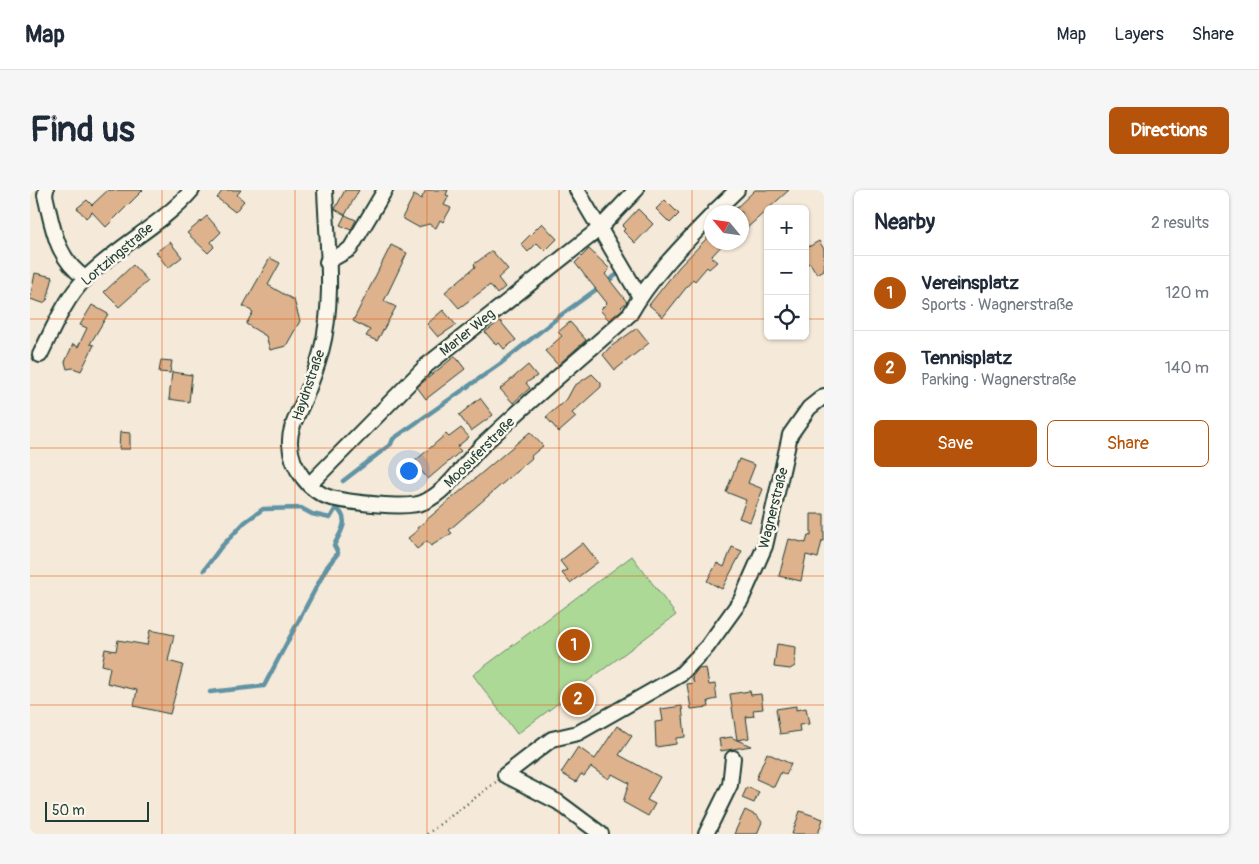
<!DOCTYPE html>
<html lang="en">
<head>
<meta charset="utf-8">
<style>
	body { margin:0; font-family:Pangolin,sans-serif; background:#f6f6f7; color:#1f2937 }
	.controls { position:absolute; right:15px; top:15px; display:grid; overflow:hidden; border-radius:8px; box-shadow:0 1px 4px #0004 }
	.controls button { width:45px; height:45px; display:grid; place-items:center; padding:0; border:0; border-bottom:1px solid #e0e1e3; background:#fff; color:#1f2937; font:25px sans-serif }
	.compass { position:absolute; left:674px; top:15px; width:45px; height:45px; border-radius:50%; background:#fff; box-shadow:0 1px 4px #0004; rotate:299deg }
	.scale { position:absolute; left:15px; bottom:12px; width:104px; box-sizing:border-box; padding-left:5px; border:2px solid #1f3d34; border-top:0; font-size:14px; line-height:18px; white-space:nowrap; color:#1f3d34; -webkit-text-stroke:4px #fbf7ec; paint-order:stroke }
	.you { position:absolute; left:378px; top:280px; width:18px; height:18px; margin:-12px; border:4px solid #fff; border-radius:50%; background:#1a73e8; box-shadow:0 0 0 8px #1a73e833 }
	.badge { display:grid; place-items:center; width:32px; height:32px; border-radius:50%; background:#b45309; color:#fff; font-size:16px; font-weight:700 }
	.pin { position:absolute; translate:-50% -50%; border:2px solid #fff; box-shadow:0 1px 5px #0006 }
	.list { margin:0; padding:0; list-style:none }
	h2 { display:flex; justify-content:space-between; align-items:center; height:65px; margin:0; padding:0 20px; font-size:21px }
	h2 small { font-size:16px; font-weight:400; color:#747a83 }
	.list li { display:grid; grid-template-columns:32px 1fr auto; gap:15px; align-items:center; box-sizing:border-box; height:75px; padding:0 20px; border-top:1px solid #e0e1e3 }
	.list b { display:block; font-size:19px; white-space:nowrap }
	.list p { margin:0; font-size:16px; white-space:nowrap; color:#747a83 }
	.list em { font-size:16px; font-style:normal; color:#747a83 }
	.actions { display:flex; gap:10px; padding:15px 20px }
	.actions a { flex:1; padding:11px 0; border:1px solid #b45309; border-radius:8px; text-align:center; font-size:18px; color:#b45309 }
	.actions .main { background:#b45309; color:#fff }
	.icon { flex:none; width:28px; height:28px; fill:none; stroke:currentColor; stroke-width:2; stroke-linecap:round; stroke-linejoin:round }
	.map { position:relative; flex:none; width:794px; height:644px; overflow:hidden; border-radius:8px }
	header { display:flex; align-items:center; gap:30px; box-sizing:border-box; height:70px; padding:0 25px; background:#fff; border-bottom:1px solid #e0e1e3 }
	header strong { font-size:24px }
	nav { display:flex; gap:28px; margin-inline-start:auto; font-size:18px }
	.intro { display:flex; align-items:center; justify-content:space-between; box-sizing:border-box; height:120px; padding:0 30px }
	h1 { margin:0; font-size:35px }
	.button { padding:12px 22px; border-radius:8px; background:#b45309; color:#fff; font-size:18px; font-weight:700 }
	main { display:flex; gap:30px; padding:0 30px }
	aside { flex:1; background:#fff; border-radius:8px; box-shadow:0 1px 4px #0004 }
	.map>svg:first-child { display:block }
	.grass { fill:#add997; stroke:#668b66 }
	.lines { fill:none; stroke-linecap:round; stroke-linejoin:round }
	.stream { stroke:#6093a3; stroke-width:4.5 }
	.building { fill:#ddb28d; stroke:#1f3d34 }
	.minor-casing { stroke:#1f3d34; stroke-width:18 }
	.path { stroke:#1f3d34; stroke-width:2.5; stroke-dasharray:1 4; stroke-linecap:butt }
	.minor { stroke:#fbf7ec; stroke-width:14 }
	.grid { fill:none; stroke:#de580e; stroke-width:1; stroke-opacity:0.55 }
	.labels { text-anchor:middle; stroke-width:5; stroke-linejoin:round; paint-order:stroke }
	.street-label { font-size:14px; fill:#1f3d34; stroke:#fbf7ec }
</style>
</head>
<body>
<header>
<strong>Map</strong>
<nav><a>Map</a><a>Layers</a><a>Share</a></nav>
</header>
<div class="intro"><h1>Find us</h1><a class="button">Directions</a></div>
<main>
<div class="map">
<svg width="794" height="644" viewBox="0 0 794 644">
	<rect width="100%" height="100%" fill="#f5e9d9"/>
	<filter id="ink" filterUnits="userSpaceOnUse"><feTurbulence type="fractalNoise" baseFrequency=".02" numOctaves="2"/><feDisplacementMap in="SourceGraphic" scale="10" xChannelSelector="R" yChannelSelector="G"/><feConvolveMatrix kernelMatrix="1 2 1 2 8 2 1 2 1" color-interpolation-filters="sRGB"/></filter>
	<g filter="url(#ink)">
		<polygon class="grass" points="602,366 646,425 487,544 443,485"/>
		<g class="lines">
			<g class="stream">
				<polyline points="313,291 361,254 363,249 470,174 531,125 589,83"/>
				<path d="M174,380l17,-23 24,-25 18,-13 38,-1 11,6 18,4 6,-10c15,11 5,24 -2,37l4,8 -11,14 -63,119 -54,6"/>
			</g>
		</g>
		<g class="building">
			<polygon points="78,0 113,0 76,37 62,22 56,28 47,18 57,10 62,15"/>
			<polygon points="193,0 211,0 207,5 214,11 205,22 187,8"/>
			<polygon points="315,0 329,0 315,25 305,19"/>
			<polygon points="396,0 418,0 416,5 419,6 414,15 421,18 413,32 410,30 406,38 399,34 388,37 372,28 384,5 391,9"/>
			<polygon points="725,0 759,0 717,38 712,32 712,22 702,22"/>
			<polygon points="635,10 649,24 640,33 626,19"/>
			<polygon points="608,19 623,34 605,53 593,41 595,39 592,36"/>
			<polygon points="315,25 326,30 321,40 310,35"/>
			<polygon points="177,26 191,42 181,52 184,57 178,63 157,43"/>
			<polygon points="512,33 527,49 515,61 507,53 498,62 491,54"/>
			<polygon points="682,43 682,52 695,52 681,67 687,72 679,79 677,77 665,91 663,89 633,127 619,115 649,77"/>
			<polygon points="789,51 794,59 794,80 787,84 780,73 775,75 775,59"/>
			<polygon points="140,52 152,67 138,78 126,62"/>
			<polygon points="361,55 377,63 354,111 366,117 347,151 336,146 340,140 323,131"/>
			<polygon points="559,59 580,79 575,84 597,112 591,117 593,119 579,130 570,120 577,113 545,73"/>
			<polygon points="462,61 478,79 468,88 475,97 467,104 460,95 429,118 415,102 445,77 444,74"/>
			<polygon points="240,68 250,73 238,95 264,110 270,131 256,156 240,160 236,146 216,134 223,122 213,116"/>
			<polygon points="103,75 118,91 89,117 74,102"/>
			<polygon points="5,83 23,87 17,110 13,113 0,109"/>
			<polygon points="62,115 78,124 60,154 64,155 51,181 43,178 37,179 35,172 43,154 48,157 57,138 50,135"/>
			<polygon points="413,120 426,135 408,147 397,134"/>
			<polygon points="470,131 486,150 474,159 469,153 466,155 455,142"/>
			<polygon points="540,132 556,150 528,175 515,161 532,146 528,142"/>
			<polygon points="607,138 619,153 585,180 573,165 579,158"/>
			<polygon points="425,166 435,179 396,209 387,197"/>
			<polygon points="131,170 142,171 140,183 129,182"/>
			<polygon points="498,175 507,186 496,193 500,198 483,213 470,199"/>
			<polygon points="142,182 162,185 159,212 139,209"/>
			<polygon points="562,184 571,193 571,197 542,223 546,227 529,242 516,227 537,209 544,196"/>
			<polygon points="450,208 463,225 441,241 429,225"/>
			<polygon points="431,238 439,247 427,257 431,261 398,289 384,272 416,244 419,247"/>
			<polygon points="90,242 100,243 100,259 89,259"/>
			<polygon points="500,242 513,256 501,266 502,268 419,340 422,343 401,356 397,351 387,359 378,348 388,340 387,338"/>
			<polygon points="709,269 725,275 718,293 733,299 720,332 709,328 716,310 696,302"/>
			<polygon points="781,324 794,324 794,351 792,351 788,368 776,365 771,391 749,386 759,349 776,353 778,345 781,346"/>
			<polygon points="553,353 568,372 540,393 532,383 537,380 530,371"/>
			<polygon points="702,357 712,361 692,399 677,391 687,373 694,377"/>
			<polygon points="120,440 144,445 138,471 153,475 140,524 104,516 107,500 77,493 80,477 72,475 75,459 86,461 88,450 117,455"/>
			<polygon points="747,454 766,457 765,476 760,479 744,477"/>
			<polygon points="676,478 679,495 685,494 687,509 678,511 679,517 661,519 657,494 664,493 662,487 668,479"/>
			<polygon points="720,501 721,505 731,504 733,519 723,520 724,526 716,527 719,548 707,550 721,556 691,561 689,549 701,547 707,550 700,504"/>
			<polygon points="652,516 655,547 646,548 646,554 626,557 625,532 633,531 631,519"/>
			<polygon points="766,516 766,520 776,518 779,534 769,535 770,541 750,544 746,519"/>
			<polygon points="587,536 602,546 589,565 630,587 617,610 625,614 618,626 593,612 599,593 582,584 578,589 561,577 554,586 551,584 546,592 531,583 548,557 565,569"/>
			<polygon points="737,563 761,574 756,585 751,582 744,597 726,589"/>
			<polygon points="717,597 729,602 724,613 712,608"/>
			<polygon points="715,620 727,626 732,632 727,644 704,644"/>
			<polygon points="770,621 793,629 788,644 762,644"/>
		</g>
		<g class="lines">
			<g class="minor-casing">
				<g id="minor">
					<path d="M16,0l-1,5c8,33 11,63 40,83"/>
					<path d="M295,0c2,53 10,110 -4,162 -4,15 -10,31 -16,46 -6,14 -16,30 -15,46 1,23 19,48 41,54 18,4 77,12 93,4 26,-12 41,-41 62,-60 46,-44 96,-85 144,-128 21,-37 52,-68 82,-99"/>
					<polyline points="547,0 610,107"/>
					<polyline points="684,22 707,0"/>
					<polyline points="297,72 320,59 355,0"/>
					<path d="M10,165c13,-26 25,-56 45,-76 32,-33 77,-54 107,-89"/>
					<polyline points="279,295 397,175 569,39 606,0"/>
					<polyline points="571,644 528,612 475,585 522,549 548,543 650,485 677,457 711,410 735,356 760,245 779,218 794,206"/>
					<polyline points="676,644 700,595 703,568"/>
				</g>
			</g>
			<polyline class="path" points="397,644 466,592"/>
			<use href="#minor" class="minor"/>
		</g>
	</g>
	<path class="grid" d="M132,0v644M265,0v644M397,0v644M529,0v644M662,0v644M0,129h738M775,129h19M0,258h794M0,386h794M0,515h794"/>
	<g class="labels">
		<g class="street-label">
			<text transform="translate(87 64) rotate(-40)" y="5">Lortzingstraße</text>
			<text transform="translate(437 142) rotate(-39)" y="5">Marler Weg</text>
			<text transform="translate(278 195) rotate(-71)" y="5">Haydnstraße</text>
			<text transform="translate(449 262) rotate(-45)" y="5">Moosuferstraße</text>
			<text transform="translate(743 318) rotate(-76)" y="5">Wagnerstraße</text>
		</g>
	</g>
</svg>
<div class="controls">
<button>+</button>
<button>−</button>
<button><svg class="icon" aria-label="locate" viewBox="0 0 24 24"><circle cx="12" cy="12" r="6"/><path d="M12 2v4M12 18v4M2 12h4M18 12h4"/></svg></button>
</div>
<svg class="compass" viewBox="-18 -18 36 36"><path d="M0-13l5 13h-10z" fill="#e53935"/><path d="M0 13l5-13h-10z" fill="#747a83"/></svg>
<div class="scale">50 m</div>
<div class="you"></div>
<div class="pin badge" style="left:544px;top:455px">1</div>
<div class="pin badge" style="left:548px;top:509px">2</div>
</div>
<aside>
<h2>Nearby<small>2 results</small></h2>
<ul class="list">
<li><span class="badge">1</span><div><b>Vereinsplatz</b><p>Sports · Wagnerstraße</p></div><em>120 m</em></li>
<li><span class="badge">2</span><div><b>Tennisplatz</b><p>Parking · Wagnerstraße</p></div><em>140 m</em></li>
</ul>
<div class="actions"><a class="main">Save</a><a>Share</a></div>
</aside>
</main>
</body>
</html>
